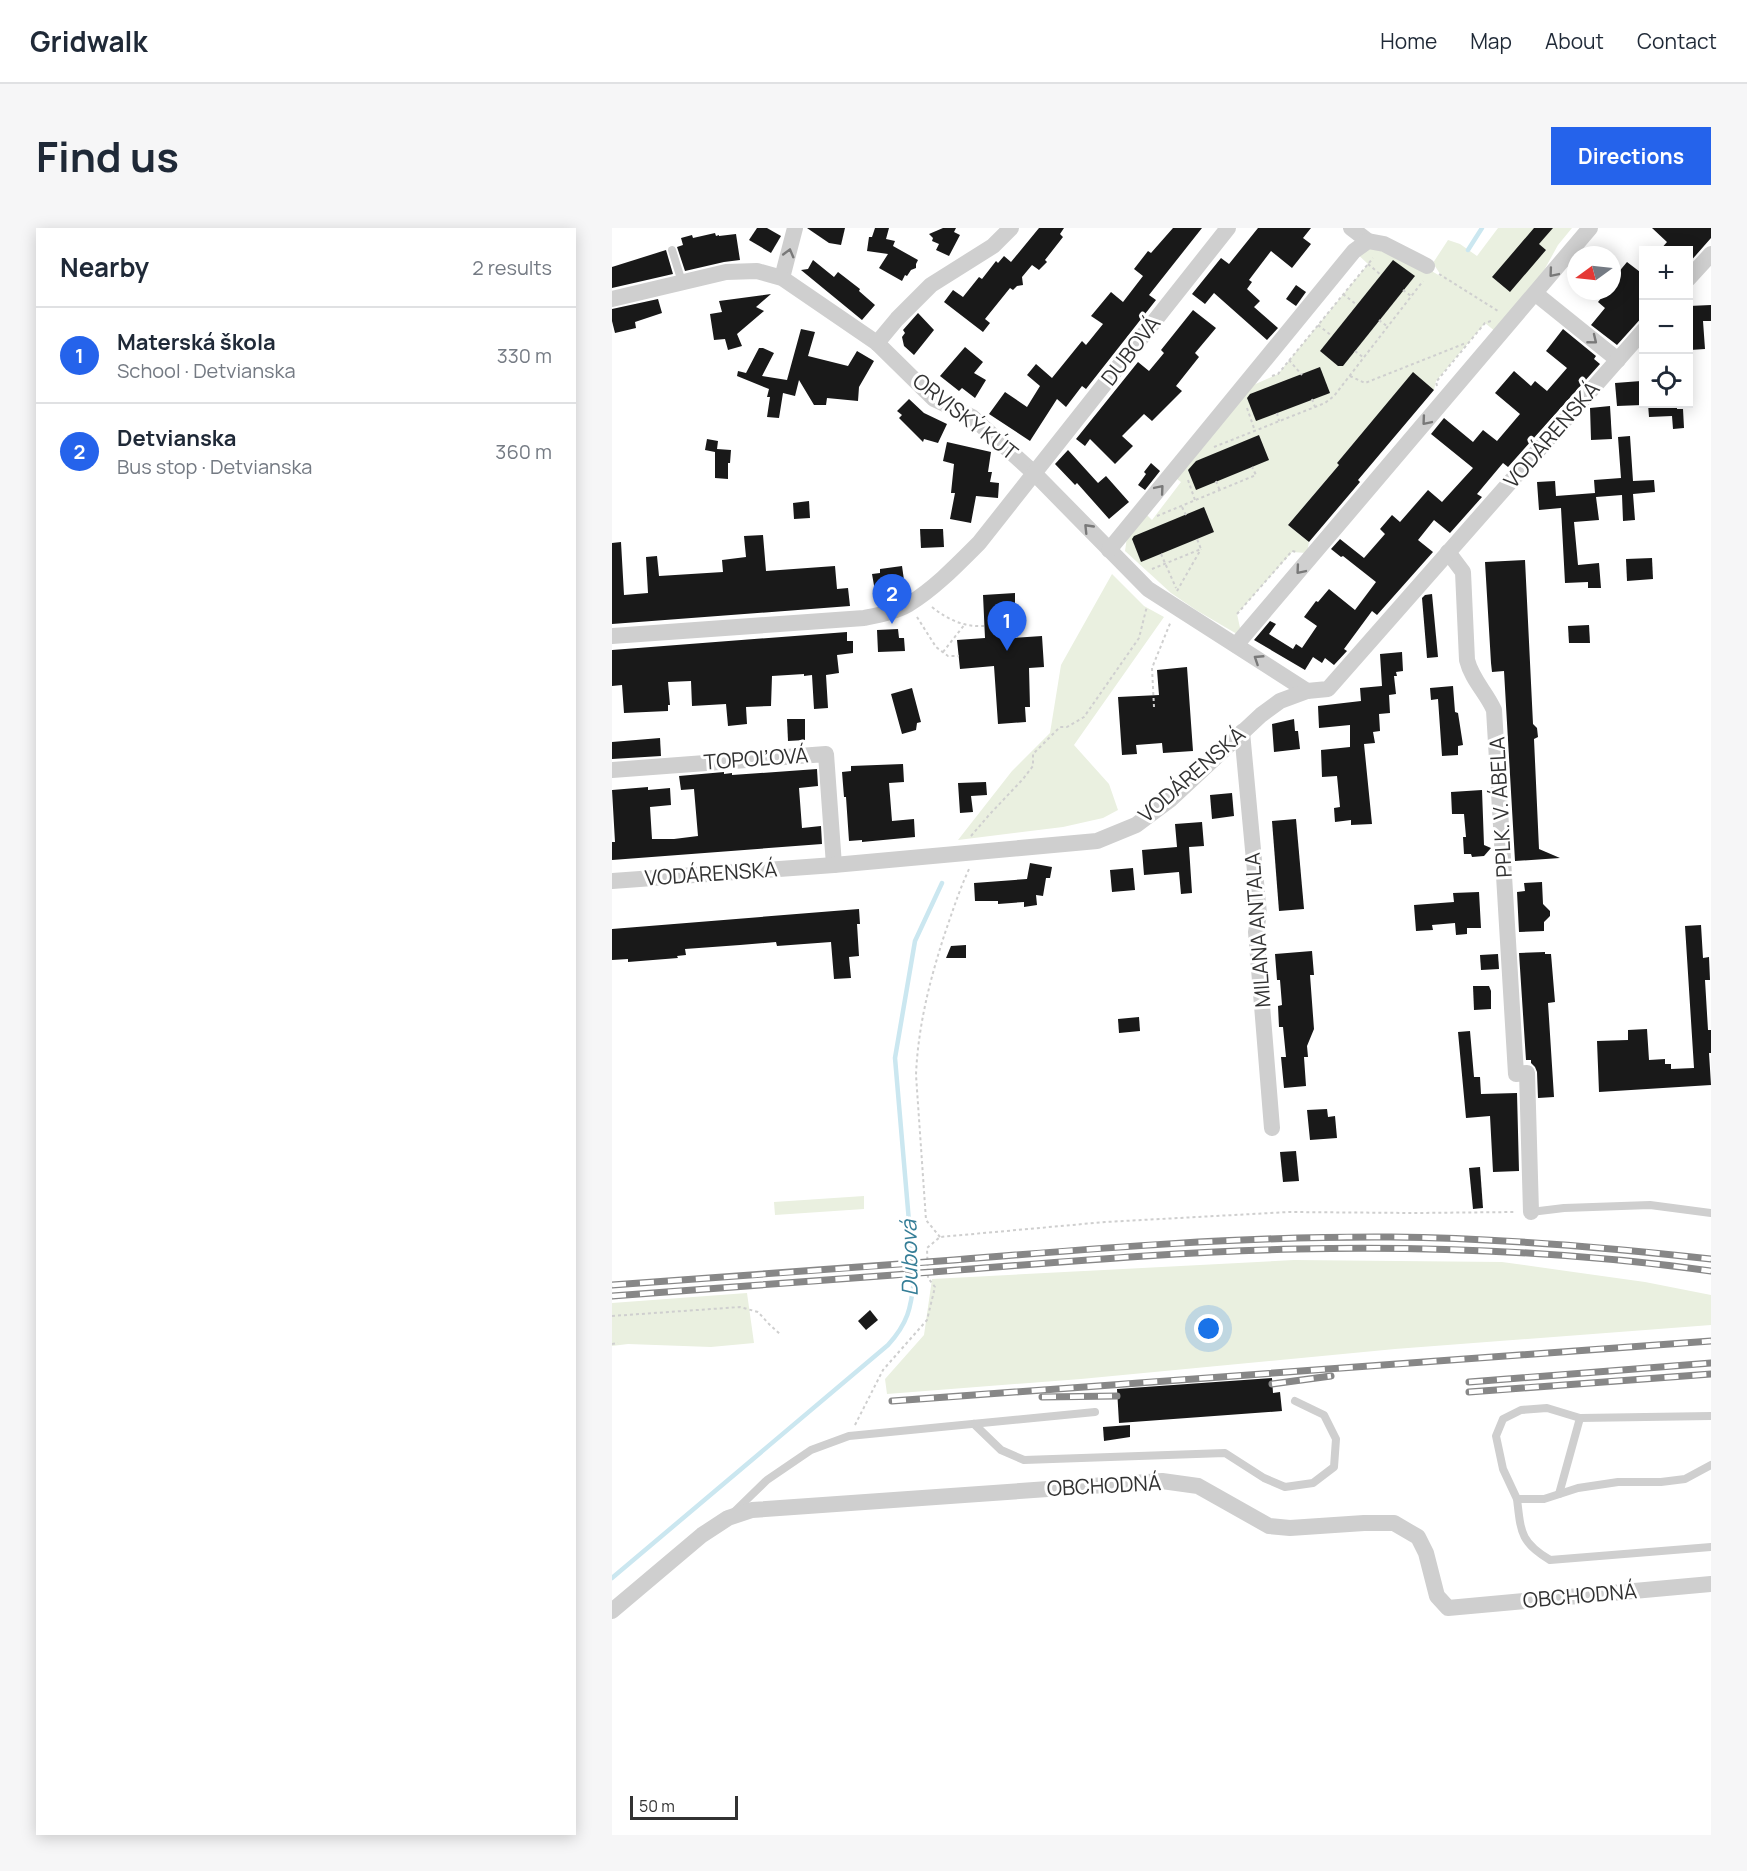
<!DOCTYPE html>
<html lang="en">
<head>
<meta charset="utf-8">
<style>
	body { margin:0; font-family:Manrope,sans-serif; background:#f6f6f7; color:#1f2937 }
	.controls { position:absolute; right:18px; top:18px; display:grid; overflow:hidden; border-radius:0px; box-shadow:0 3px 15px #0003 }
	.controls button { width:54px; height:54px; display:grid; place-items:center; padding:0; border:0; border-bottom:2px solid #e0e1e3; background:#fff; color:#1f2937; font:30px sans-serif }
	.compass { position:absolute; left:955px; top:18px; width:54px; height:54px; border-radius:50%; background:#fff; box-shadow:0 3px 15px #0003; rotate:255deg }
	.scale { position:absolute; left:18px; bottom:15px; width:108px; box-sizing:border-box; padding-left:6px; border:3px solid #323232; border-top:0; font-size:16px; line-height:21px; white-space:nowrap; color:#323232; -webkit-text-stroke:4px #fff; paint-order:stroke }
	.you { position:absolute; left:597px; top:1101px; width:21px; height:21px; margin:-15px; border:4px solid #fff; border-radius:50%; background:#1a73e8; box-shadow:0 0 0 9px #1a73e833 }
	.badge { display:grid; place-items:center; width:39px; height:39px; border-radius:50%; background:#2563eb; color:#fff; font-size:20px; font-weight:700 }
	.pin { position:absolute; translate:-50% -50px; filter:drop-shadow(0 2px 3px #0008) }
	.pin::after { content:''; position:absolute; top:32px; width:21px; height:18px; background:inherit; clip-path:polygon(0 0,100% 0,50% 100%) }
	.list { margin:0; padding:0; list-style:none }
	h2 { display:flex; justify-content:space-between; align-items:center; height:78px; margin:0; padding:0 24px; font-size:26px }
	h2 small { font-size:20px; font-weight:400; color:#747a83 }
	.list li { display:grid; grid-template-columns:39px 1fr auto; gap:18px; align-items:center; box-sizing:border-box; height:96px; padding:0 24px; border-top:2px solid #e0e1e3 }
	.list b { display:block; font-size:22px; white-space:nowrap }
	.list p { margin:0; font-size:20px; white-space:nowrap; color:#747a83 }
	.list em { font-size:20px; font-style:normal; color:#747a83 }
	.icon { flex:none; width:33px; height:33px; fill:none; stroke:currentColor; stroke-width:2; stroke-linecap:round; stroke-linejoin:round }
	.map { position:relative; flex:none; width:1099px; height:1607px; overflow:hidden; border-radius:0px }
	header { display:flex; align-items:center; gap:36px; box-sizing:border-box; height:84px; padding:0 30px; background:#fff; border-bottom:2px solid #e0e1e3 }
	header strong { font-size:28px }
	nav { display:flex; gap:33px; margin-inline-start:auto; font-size:21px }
	.intro { display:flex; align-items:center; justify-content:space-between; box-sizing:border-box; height:144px; padding:0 36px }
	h1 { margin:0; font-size:42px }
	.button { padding:15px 27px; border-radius:0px; background:#2563eb; color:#fff; font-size:21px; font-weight:700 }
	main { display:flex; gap:36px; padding:0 36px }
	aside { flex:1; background:#fff; border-radius:0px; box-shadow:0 3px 15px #0003 }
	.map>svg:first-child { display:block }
	.green { fill:#eaf0e0 }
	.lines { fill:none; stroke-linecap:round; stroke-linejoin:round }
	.stream { stroke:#cbe7f0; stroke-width:4.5 }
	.building { fill:#191919 }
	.path { stroke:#cfcfcf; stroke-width:2; stroke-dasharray:3 3; stroke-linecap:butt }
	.lane { stroke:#cfcfcf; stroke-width:8 }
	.street { stroke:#cfcfcf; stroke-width:16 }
	.rail-casing { stroke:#878787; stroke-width:7 }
	.rail { stroke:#fff; stroke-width:4.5; stroke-dasharray:14; stroke-linecap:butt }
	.oneway { stroke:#797979 }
	.labels { text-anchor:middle; stroke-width:6; stroke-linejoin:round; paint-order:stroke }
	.street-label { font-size:21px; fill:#323232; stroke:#fff }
	.water-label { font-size:22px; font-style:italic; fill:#357e97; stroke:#fff }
</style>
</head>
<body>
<header>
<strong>Gridwalk</strong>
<nav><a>Home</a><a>Map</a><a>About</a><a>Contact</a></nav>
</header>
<div class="intro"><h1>Find us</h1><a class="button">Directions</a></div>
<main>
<aside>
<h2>Nearby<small>2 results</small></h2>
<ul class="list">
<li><span class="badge">1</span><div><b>Materská škola</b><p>School · Detvianska</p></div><em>330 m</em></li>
<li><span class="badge">2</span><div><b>Detvianska</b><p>Bus stop · Detvianska</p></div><em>360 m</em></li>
</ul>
</aside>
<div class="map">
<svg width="1099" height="1607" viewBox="0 0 1099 1607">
	<rect width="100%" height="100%" fill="#fff"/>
	<g class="green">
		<polygon points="886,0 960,0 946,17 930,46 884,104 873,95 824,153 822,162 801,145 725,235 727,237 676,297 697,314 695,325 680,324 625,386 630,409 584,382 559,365 513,323 515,309 533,285 540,292 569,254 561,248 639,158 666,146 756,36 742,23 772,16 830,49 821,35 836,12 848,16 865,28"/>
		<polygon points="500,346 532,378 552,389 462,517 497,556 506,582 491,590 451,599 346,612 400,543 438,505 449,437"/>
		<polygon points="252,968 252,981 163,987 162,974"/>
		<polygon points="682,1032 890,1034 1033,1054 1099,1067 1099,1097 783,1121 469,1151 275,1166 273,1151 312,1107 320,1051"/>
		<polygon points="135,1065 142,1115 99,1119 16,1116 0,1118 0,1075"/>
	</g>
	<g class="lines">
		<g class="stream">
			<polyline points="856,22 870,0"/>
			<path d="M0,1350l276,-233c20,-22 23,-37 26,-65l-19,-222 20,-117 27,-58"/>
		</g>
	</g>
	<g class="building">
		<polygon points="145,0 155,0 169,8 159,25 137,12"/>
		<polygon points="195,0 233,0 229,17 217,15"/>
		<polygon points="263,0 277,0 274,11 283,13 281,18 306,32 304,36 304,40 299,42 295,48 293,47 290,53 267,40 276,26 255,23 257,9 260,9"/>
		<polygon points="331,0 344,0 342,4 348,7 337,28 324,22 327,16 320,13 321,10 317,6"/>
		<polygon points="427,0 452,0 448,6 451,9 433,32 435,34 427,42 420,37 410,49 411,57 405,58 401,62 398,60 373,91 378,95 371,104 332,74 341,62 351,69 367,49 370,51 384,33 386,35 392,28 399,34"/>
		<polygon points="561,0 590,0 537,67 544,72 474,161 470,158 454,179 445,171 418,213 377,186 393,164 415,179 428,158 415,147 424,136 440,150 470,113 474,117 491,96 479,88 499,64 511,74 531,48 522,41 536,23 539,25"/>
		<polygon points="646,0 699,0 691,10 699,16 680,40 659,23 637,52 640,54 635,61 648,73 642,79 666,100 655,112 602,65 593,76 580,66 609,30 617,36"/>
		<polygon points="922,0 941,0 927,16 934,22 898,64 880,49"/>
		<polygon points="1040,0 1099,0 1099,10 1077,35 1077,22 1048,22 1055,14"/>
		<polygon points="103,5 104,8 107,7 107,8 124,6 128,32 112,34 73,43 65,19 71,17 69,10 80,7 81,10"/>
		<polygon points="54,22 61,46 0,60 0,39"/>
		<polygon points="201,32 222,49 226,44 248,61 247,63 263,77 250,92 189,42 196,41"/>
		<polygon points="781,32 803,48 731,138 726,138 708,123"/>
		<polygon points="1015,34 1032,47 1032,87 1005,117 979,97 993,80 986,74 995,63 1000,63 1000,52"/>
		<polygon points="684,57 694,64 684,78 674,71"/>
		<polygon points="159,66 144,79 152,83 125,106 130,118 116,122 113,111 102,112 98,86 110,84 107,73"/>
		<polygon points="46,71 50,85 23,94 24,100 3,105 0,93 0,81"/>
		<polygon points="1099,77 1099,93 1091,93 1093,121 1078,122 1077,78"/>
		<polygon points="581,82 604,100 583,125 587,129 564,158 570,163 540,193 532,186 510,208 521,218 503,236 478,211 473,218 464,211 526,134 537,143 552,125 549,122"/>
		<polygon points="306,85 322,102 302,127 292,118 290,109 293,105 291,102"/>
		<polygon points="189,101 203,104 196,128 236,138 245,123 262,133 247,159 246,173 215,170 214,177 202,177 187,152 183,168 171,165 167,190 155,189 158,169 155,169 157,161 125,148 126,143 134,145 147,120 151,120 162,125 150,148 175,152"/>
		<polygon points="951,101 984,128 982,131 988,136 896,239 891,235 865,266 870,269 838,305 822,292 806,312 821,324 765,387 760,383 732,421 735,423 722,437 713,430 710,435 701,429 693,442 642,412 658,393 664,396 657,406 681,421 684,416 690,420 705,398 692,389 704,373 706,374 717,361 743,382 764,354 731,328 729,329 719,321 728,311 752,330 773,306 768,301 780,287 788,294 816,262 830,274 861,240 819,206 832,190 861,214 871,202 885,213 908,186 883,165 902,143 919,158 923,153 935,163 955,140 934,123"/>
		<polygon points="353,119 371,134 362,145 374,152 363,170 350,160 347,163 328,148"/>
		<polygon points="708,139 718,165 644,193 635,170 638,166"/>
		<polygon points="801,144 822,162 746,252 748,254 697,314 676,297 727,237 725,235"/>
		<polygon points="1029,153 1030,177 1005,178 1003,155"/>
		<polygon points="297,171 312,185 335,196 326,215 312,211 311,214 287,190 290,187 285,183"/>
		<polygon points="1036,176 1065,176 1065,181 1071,181 1072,200 1061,201 1060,188 1037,189"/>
		<polygon points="998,178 1000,211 979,212 978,180"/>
		<polygon points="647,207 657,232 584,262 576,242 584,233"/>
		<polygon points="1018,208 1021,253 1042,252 1043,264 1021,266 1023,292 1011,293 1010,267 984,269 987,292 962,294 966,337 987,335 989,360 976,360 976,354 953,355 949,280 927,282 925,254 943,253 944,268 983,265 982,252 1009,250 1006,209"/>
		<polygon points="95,211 106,213 105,221 119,222 118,235 116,235 116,251 103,250 103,224 93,222"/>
		<polygon points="335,214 379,224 376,244 380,244 378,254 387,255 386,270 364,268 359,295 338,291 343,265 339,265 342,236 331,233"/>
		<polygon points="456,222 486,255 494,248 517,274 497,291 465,255 463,257 443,236"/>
		<polygon points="539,235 548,243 533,262 526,257 534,246 532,244"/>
		<polygon points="197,273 198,290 182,291 181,275"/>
		<polygon points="592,279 602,304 529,334 520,311 522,308"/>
		<polygon points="308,301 331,301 332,319 309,320"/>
		<polygon points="151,307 154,343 223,338 225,361 236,360 238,378 0,396 0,315 9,314 12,367 36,365 34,329 45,328 47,348 111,344 110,332 134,329 132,308"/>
		<polygon points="1040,330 1041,351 1015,353 1014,331"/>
		<polygon points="913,332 921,496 925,500 926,509 922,511 927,621 948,630 903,633 892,443 880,444 879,435 873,334"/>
		<polygon points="290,338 293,359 263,363 260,346 268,345 268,341"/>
		<polygon points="403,365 403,380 401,380 402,410 430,408 432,439 417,440 418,479 413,479 414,494 386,496 382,438 348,441 345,412 373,410 371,367"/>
		<polygon points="820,366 826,429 815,430 810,370 813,367"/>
		<polygon points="977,397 978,415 957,415 956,398"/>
		<polygon points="286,401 287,410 292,410 293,423 266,424 265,402"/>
		<polygon points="235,404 235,413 241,413 241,425 225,427 227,445 214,447 216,480 202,481 200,447 192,448 192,446 160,448 159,478 134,479 135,496 116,498 114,476 80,478 79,453 56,454 58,477 56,477 56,483 12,485 10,457 0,458 0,422"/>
		<polygon points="790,424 791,443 784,444 785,448 782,448 784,466 777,467 778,485 767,486 768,503 761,504 763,515 752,516 760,596 739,597 739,592 723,594 722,580 728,579 725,548 710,549 709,522 738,519 738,497 707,500 706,478 749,473 748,460 770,458 768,426"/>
		<polygon points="575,439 581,523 551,525 550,515 524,517 525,526 510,527 506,469 547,467 545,442"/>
		<polygon points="841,458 843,484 846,485 851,517 846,518 846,527 830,528 826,471 819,472 818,460"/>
		<polygon points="300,460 309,494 305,495 304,502 290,506 279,466"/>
		<polygon points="175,491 193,491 193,512 176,513"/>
		<polygon points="682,491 683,503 686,503 688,521 662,524 660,496"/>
		<polygon points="48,510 49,528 0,531 0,514"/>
		<polygon points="291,536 292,554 277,555 280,593 302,591 303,609 250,614 250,612 237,613 234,569 232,569 230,544 239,543 239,538"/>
		<polygon points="205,541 206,558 187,560 190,600 209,598 210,616 0,632 0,614 3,614 0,562 36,559 36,562 58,560 59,577 38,579 40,611 62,611 86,608 82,561 69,562 67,548 112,544 112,546 120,545 120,547"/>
		<polygon points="374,554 375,567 359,568 361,584 348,585 346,555"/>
		<polygon points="870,562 872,617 879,620 872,628 860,629 859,626 852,626 851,609 854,609 852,586 840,586 839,564"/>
		<polygon points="620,565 622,588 600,591 598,567"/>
		<polygon points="684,591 692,681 667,683 660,593"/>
		<polygon points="590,594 592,618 577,619 580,665 569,666 567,644 532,647 530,622 565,619 563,596"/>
		<polygon points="418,635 440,639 438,650 434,650 431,668 424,667 425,677 412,679 412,674 386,676 386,673 363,673 362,655 415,651"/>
		<polygon points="521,640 523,662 500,664 498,642"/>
		<polygon points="930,654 931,676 938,683 938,688 932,694 932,703 907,704 905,664 913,663 912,655"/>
		<polygon points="867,664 869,700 855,700 855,706 844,707 843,695 820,697 821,702 804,703 802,677 842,674 841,665"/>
		<polygon points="247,681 248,696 245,696 247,728 237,729 239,750 222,751 219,714 165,718 164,714 128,717 73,721 74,727 65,728 66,730 16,734 16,731 0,732 0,701"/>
		<polygon points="1089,697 1091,730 1097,729 1098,752 1093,752 1096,802 1099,802 1099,825 1097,825 1099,857 987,864 985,813 1016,812 1016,802 1035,801 1037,832 1053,831 1053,836 1059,836 1059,841 1082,840 1073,698"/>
		<polygon points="354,717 354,730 334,730 339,718"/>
		<polygon points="700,723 702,747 698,747 702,801 695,818 696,829 692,829 694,858 672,860 669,829 674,829 671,799 667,799 666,778 670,777 668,752 665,752 663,726"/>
		<polygon points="933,724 933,726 939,726 943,774 936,775 942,869 926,870 925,844 923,839 919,835 919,832 914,832 907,725"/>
		<polygon points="886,726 887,741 869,742 868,727"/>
		<polygon points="861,758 877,758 879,763 879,781 862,782"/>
		<polygon points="527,789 528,803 507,805 506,791"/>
		<polygon points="858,803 862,849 868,849 869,866 905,865 907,943 881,944 878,888 854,890 846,804"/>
		<polygon points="715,881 716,889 723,888 725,910 698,912 695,882"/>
		<polygon points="684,923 687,953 671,954 668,924"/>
		<polygon points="868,939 871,980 861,981 857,940"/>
		<polygon points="258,1082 266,1092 254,1102 246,1093"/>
		<polygon points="660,1150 661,1165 668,1164 670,1183 507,1195 505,1161"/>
		<polygon points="518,1197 518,1209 492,1213 491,1199"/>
	</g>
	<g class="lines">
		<g class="path">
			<polyline points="756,36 769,47"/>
			<polyline points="827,46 886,83"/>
			<polyline points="791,62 799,68"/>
			<polyline points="731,66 745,77"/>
			<polyline points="767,92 776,99"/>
			<polyline points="706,97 720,108"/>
			<polyline points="743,123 752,130"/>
			<polyline points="677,132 690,147"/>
			<polyline points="660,148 666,146 761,30"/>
			<polyline points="738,148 753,155 854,115"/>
			<polyline points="825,158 824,154 873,95 879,93"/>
			<polyline points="700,171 703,179"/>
			<polyline points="635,180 643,203"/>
			<polyline points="665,185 667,193"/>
			<polyline points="602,219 713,175 722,168 811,53"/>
			<polyline points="576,252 583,272"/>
			<polyline points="604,253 608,263"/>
			<polyline points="570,279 574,287"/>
			<polyline points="545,288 644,247 640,239"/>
			<polyline points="549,326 564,360"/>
			<polyline points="540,341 589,321 585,311"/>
			<polyline points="565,363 589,321"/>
			<path d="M320,379c16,13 32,20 52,19"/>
			<polyline points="625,386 680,323 684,324"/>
			<polyline points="305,389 324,419 336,428 347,428"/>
			<polyline points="331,424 353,396"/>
			<polyline points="542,479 540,440 559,393"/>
			<polyline points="359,608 377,587 411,551 421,538 421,526 448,499 455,499 472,489 527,410 535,378"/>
			<path d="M328,1009l-14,-17 -10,-145c2,-49 14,-96 29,-142 8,-23 15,-45 25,-66"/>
			<polyline points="0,1088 128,1079 146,1084 157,1096 169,1107"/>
			<polyline points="0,1116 6,1115"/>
			<polyline points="243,1197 271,1142 315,1092 323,1059 316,1050 315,1020 328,1009 493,994 677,984 803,985 904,984"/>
		</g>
		<g class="lane">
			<polyline points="60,22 70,54"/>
			<polyline points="919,984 952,980 1038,977 1099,985"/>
			<polyline points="1099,1188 968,1190 935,1180 909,1182 891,1191 884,1208 891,1241 905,1271 932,1271 966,1260 1006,1254 1049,1254 1073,1251 1099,1237"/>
			<polyline points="362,1196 389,1222 412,1232 613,1225 652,1250 673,1259 701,1255 722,1239 724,1211 712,1187 683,1173"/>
			<polyline points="947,1266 968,1190"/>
			<path d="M905,1271c4,33 3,43 33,61l161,-13"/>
			<polyline points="122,1284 155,1252 199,1222 237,1208 483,1184"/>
		</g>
		<g class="street">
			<polyline points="739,0 756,13"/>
			<polyline points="170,50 183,0"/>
			<polyline points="1076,51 1099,26"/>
			<polyline points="924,66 1006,132"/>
			<polyline points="0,71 114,44 145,43 170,50 265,115 322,171 360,189 422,245 536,361 695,463"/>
			<polyline points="265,115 285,91 319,57 381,18 399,0"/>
			<polyline points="497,322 742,23 756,13 772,16 815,38"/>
			<path d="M836,324l15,20 4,88c5,20 19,32 27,50l22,364 11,-1 4,139"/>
			<path d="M0,408l252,-18c15,-3 31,-6 45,-14 26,-16 48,-39 70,-61l249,-315"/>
			<polyline points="624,417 978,0"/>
			<polyline points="630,504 647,686 644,704 660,900"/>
			<polyline points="0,542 214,526 222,637"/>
			<polyline points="0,653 222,637 485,613 524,597 559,571 649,487 668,473 695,463 716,461 1032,102"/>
			<polyline points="0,1383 90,1307 116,1290 140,1282 550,1253 586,1258 657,1298 678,1300 752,1295 782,1295 806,1309 814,1325 825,1368 836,1380 1099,1356"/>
		</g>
		<g class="rail-casing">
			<g id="rail">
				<path d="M0,1057c114,-8 228,-16 342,-25 145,-12 291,-24 437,-23 107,1 213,10 320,22"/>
				<path d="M0,1068c94,-7 188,-14 282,-21 134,-10 268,-23 403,-26 138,-3 277,3 414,22"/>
				<polyline points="857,1154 1099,1135"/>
				<polyline points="660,1156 719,1148"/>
				<polyline points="857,1164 1099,1146"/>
				<polyline points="430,1169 505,1168"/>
				<polyline points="280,1173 1099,1113"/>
			</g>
		</g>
		<use href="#rail" class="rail"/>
	</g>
	<defs><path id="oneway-chevron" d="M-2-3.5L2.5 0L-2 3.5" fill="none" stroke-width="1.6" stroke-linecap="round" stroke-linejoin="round" transform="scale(1.5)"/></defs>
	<g class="oneway">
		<use href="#oneway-chevron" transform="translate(177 25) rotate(-75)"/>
		<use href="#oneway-chevron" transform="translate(941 45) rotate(130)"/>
		<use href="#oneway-chevron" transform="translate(981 112) rotate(39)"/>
		<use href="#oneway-chevron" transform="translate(814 193) rotate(130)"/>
		<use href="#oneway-chevron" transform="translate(548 261) rotate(-50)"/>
		<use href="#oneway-chevron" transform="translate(476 300) rotate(-134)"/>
		<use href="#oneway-chevron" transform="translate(688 342) rotate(130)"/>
		<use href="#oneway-chevron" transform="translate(646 431) rotate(-147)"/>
	</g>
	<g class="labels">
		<g class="street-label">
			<text transform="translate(519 123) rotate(-52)" y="7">DUBOVÁ</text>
			<text transform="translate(353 189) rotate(38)" y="7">ORVISKÝ KÚT</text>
			<text transform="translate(940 207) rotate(-49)" y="7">VODÁRENSKÁ</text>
			<text transform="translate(144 531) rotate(-4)" y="7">TOPOĽOVÁ</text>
			<text transform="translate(580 547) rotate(-41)" y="7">VODÁRENSKÁ</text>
			<text transform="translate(889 579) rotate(-93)" y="7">PPLK. V. ÁBELA</text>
			<text transform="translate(99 646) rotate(-4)" y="7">VODÁRENSKÁ</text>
			<text transform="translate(646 702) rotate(-94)" y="7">MILANA ANTALA</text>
			<text transform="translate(492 1258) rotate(-3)" y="7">OBCHODNÁ</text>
			<text transform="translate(968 1368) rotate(-5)" y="7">OBCHODNÁ</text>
		</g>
		<g class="water-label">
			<text transform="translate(297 1030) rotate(-91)" y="8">Dubová</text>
		</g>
	</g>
</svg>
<div class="controls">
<button>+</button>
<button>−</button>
<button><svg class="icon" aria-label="locate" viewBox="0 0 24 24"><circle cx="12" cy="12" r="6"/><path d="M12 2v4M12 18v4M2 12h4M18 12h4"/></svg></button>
</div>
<svg class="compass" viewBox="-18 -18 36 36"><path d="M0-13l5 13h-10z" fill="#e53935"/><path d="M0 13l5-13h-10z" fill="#747a83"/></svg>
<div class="scale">50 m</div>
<div class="you"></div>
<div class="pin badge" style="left:395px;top:423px">1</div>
<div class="pin badge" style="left:280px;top:396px">2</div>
</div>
</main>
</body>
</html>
